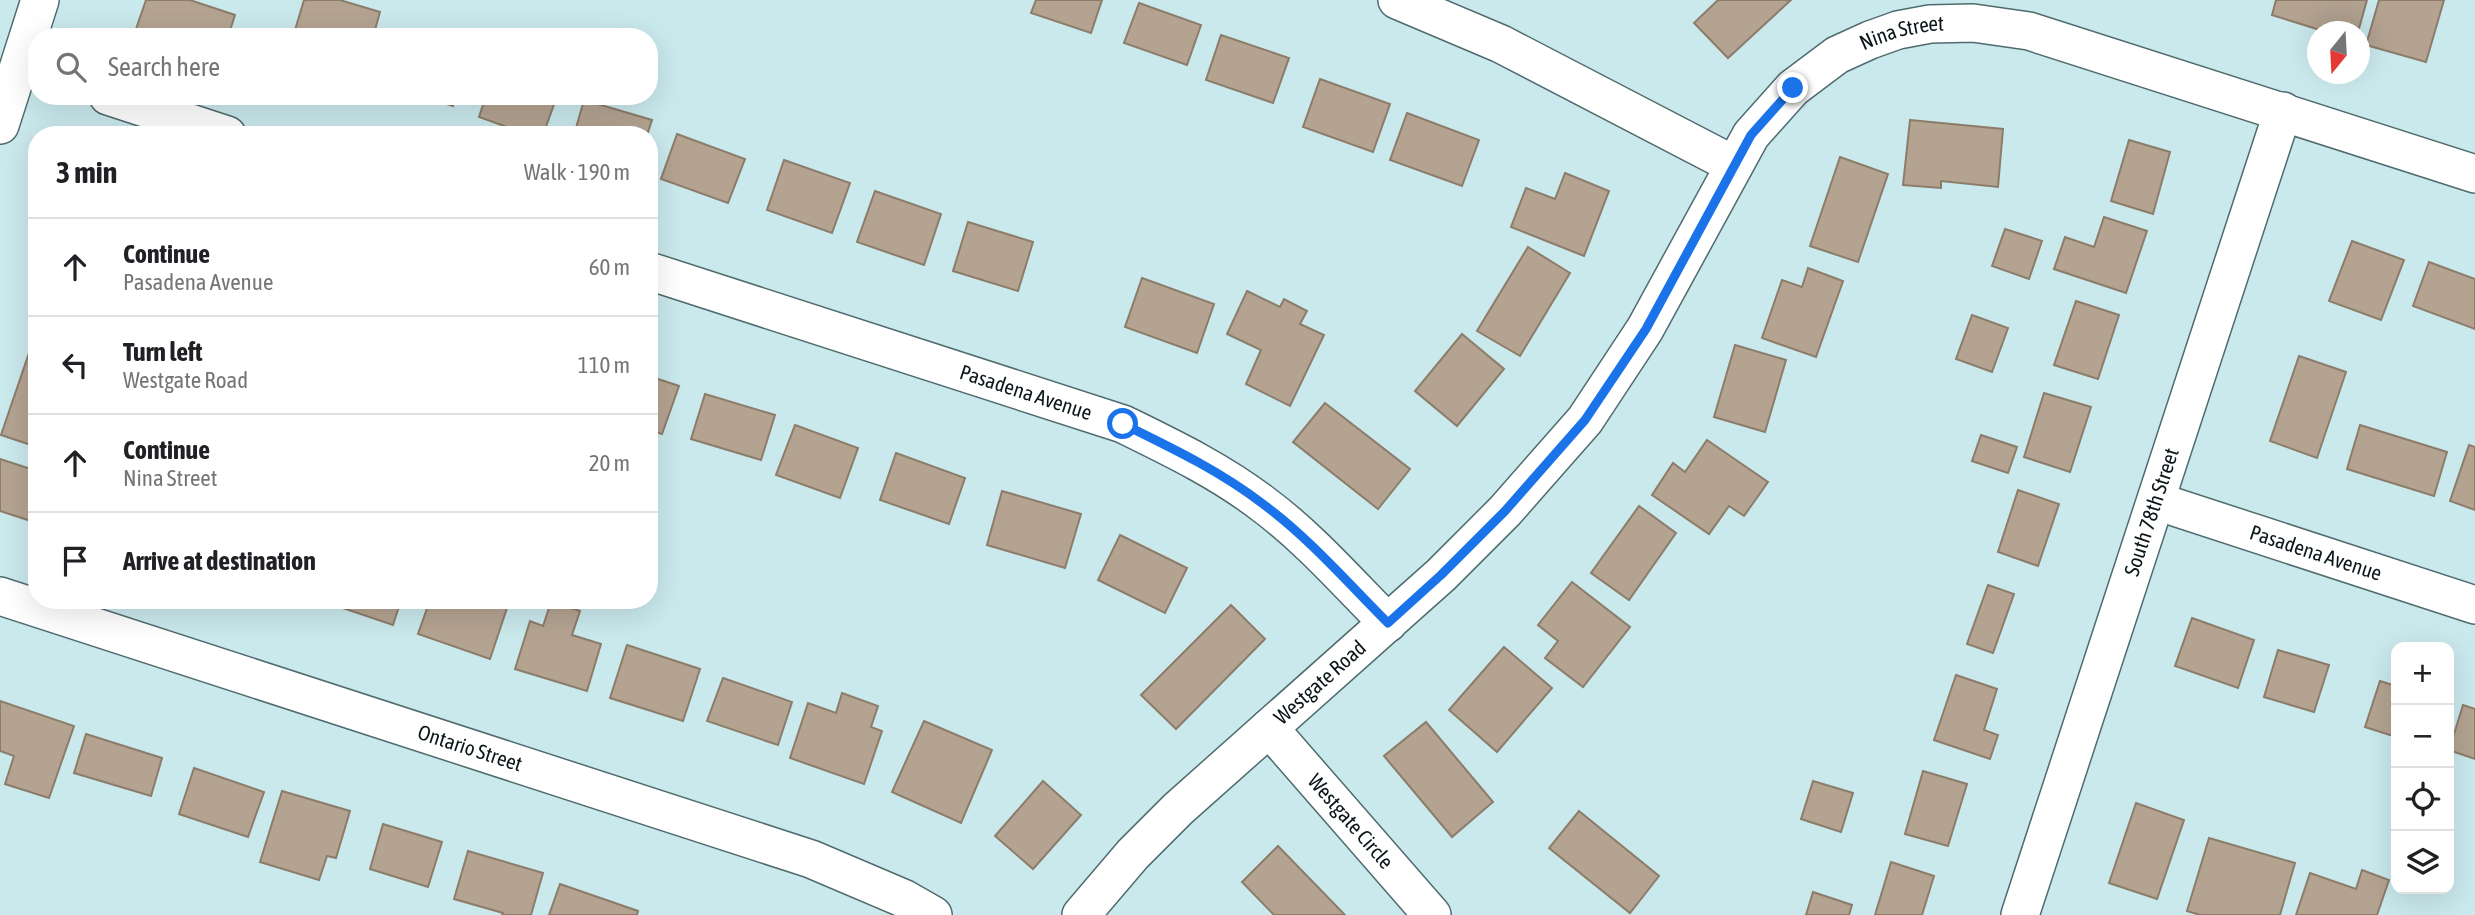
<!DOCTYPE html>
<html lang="en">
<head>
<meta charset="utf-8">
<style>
	body { margin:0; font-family:"Asap Condensed",sans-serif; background:#f2f2f2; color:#202124 }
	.controls { position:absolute; right:21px; bottom:21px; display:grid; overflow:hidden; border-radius:14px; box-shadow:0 7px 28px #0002 }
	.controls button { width:63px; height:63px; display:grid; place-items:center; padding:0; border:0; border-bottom:2px solid #e0e0e0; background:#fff; color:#202124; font:35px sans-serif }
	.compass { position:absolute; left:2307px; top:21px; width:63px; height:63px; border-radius:50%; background:#fff; box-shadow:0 7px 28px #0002; rotate:198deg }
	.stop { position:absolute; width:21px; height:21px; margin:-16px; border:5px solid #1a73e8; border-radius:50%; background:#fff }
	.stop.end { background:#1a73e8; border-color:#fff; box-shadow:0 2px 7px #0008 }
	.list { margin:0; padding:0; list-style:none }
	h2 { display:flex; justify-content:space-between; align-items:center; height:91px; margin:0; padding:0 28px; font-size:30px }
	h2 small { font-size:23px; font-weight:400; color:#757577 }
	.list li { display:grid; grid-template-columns:46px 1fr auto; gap:21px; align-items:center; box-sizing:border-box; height:98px; padding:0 28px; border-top:2px solid #e0e0e0 }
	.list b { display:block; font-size:26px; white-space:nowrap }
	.list p { margin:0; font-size:23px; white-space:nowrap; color:#757577 }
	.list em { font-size:23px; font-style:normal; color:#757577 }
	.icon { flex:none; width:38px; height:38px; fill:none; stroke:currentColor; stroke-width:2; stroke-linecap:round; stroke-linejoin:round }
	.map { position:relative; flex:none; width:2475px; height:915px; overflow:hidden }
	.search { position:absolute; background:#fff; box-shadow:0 7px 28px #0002; left:28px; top:28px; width:630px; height:77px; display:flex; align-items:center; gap:18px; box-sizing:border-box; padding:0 24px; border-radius:28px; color:#757577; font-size:26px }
	.panel { position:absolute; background:#fff; box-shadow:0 7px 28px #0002; left:28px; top:126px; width:630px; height:483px; border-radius:28px }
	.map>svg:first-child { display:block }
	.building { fill:#b4a391; stroke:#8c7c6a; stroke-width:2 }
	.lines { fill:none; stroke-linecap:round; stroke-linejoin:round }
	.minor-casing { stroke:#4f6b6e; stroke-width:40 }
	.minor { stroke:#fff; stroke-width:37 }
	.route { stroke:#1a73e8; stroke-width:9 }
	.labels { text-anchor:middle; stroke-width:5; stroke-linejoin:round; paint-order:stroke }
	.street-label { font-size:21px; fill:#0c1719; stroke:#fff }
</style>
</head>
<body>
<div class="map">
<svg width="2475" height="915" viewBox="0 0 2475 915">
	<rect width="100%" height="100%" fill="#cae9ed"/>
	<g class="building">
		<polygon points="146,0 190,0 235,15 228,37 148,37 135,32"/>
		<polygon points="304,0 340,0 380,12 373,37 321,37 295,30"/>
		<polygon points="1036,0 1102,0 1091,33 1031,13"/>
		<polygon points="1718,0 1791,0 1728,58 1694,23"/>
		<polygon points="2276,0 2367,0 2358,32 2326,32 2272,15"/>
		<polygon points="2379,0 2444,0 2426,62 2366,45"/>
		<polygon points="1139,3 1201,25 1187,65 1124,43"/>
		<polygon points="1221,35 1289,58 1273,103 1206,80"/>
		<polygon points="1320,79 1390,104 1373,152 1303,127"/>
		<polygon points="421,96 456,96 453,106"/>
		<polygon points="486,96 557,96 543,135 529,135 479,117"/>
		<polygon points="584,100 652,120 647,135 574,135"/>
		<polygon points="1407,113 1479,140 1462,186 1390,160"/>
		<polygon points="1910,120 2003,129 1998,187 1941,181 1941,188 1903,185"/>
		<polygon points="677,134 745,159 728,203 661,179"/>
		<polygon points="2129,140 2170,152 2153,214 2111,201"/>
		<polygon points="1840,157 1888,174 1858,262 1810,246"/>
		<polygon points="784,160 850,183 832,233 767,210"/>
		<polygon points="1565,173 1609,191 1584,256 1511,227 1526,188 1555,199"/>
		<polygon points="875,191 941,214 924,265 857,242"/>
		<polygon points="2104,217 2147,231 2126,293 2054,269 2065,237 2094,247"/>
		<polygon points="968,222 1033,242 1018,291 953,271"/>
		<polygon points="2005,229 2042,241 2029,279 1992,266"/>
		<polygon points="2352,241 2404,260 2381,320 2329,301"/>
		<polygon points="1528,247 1570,273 1520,356 1477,331"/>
		<polygon points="2429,262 2475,279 2475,329 2413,306"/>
		<polygon points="1808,268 1843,281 1816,357 1762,338 1782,280 1802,287"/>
		<polygon points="1142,278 1214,304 1197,353 1125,327"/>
		<polygon points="1247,291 1280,307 1284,299 1307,311 1300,324 1324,335 1290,406 1246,384 1261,350 1227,334"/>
		<polygon points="2076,301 2119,315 2098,379 2054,365"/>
		<polygon points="1972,315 2008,328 1992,372 1956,359"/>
		<polygon points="1462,334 1504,369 1457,426 1415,391"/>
		<polygon points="1735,345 1786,360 1765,432 1714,417"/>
		<polygon points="30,350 37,353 37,447 1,435"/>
		<polygon points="2299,356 2346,372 2317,458 2270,441"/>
		<polygon points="649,376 679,386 662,434 649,430"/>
		<polygon points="2044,393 2091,407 2070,472 2024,457"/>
		<polygon points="705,394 775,415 761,460 691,439"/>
		<polygon points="1325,403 1410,469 1378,509 1293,442"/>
		<polygon points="795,425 858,448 840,498 776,475"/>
		<polygon points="2360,425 2447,452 2434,496 2347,469"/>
		<polygon points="1981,435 2017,447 2008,473 1972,461"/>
		<polygon points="1707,440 1768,482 1744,516 1729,506 1709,534 1652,495 1673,463 1685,472"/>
		<polygon points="2469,445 2475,447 2475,510 2450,501"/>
		<polygon points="896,453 965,478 949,524 880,500"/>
		<polygon points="0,459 37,471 37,523 0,511"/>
		<polygon points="2018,490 2059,504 2038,566 1998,552"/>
		<polygon points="1002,491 1081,514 1065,568 987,545"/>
		<polygon points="1639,506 1676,533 1629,600 1591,573"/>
		<polygon points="1120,535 1187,568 1165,613 1098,580"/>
		<polygon points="1572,582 1630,627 1583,687 1545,658 1558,641 1538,625"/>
		<polygon points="1988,585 2014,594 1993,653 1967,644"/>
		<polygon points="325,600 401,600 393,625 325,602"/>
		<polygon points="430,600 485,600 507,608 490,659 418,634"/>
		<polygon points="551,602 580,611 572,635 601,644 587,691 515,669 530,621 543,626"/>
		<polygon points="1231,605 1265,639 1176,729 1141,695"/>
		<polygon points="2192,618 2254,640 2238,688 2175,666"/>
		<polygon points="627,645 700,669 683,721 610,698"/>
		<polygon points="1504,647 1552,688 1497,752 1449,710"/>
		<polygon points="2278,650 2329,665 2314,712 2264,697"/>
		<polygon points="1956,675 1997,689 1984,730 1998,735 1990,759 1934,740"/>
		<polygon points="723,678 792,702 778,745 707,721"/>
		<polygon points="2380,681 2396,686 2396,737 2365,727"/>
		<polygon points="842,693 878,706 871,727 882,731 864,784 790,758 808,703 836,713"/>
		<polygon points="0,701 74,726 49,798 5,784 14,756 0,751"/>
		<polygon points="2463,705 2475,709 2475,759 2449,750"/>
		<polygon points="924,721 992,750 961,823 892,792"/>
		<polygon points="1426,722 1493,802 1452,837 1384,756"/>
		<polygon points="86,734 162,758 151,796 74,773"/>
		<polygon points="194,768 264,792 248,837 179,814"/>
		<polygon points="1923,771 1967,784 1948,846 1905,834"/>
		<polygon points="1043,781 1081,815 1033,869 995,836"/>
		<polygon points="1813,781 1853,793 1841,832 1801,819"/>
		<polygon points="282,791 350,811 336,858 327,856 319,880 260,862"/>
		<polygon points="2136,803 2184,820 2157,899 2109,883"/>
		<polygon points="1579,811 1659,876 1630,913 1549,848"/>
		<polygon points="383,824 442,842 428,887 370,869"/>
		<polygon points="2209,838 2295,863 2280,915 2200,915 2187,911"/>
		<polygon points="1278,846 1345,915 1274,915 1242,882"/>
		<polygon points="468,851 543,873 531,915 502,915 503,913 454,899"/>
		<polygon points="1891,862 1934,876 1922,915 1875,915"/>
		<polygon points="2362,870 2389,880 2377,915 2296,915 2310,873 2356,889"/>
		<polygon points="560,884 638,911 637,915 549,915"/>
		<polygon points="1813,892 1852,905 1849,915 1806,915"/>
	</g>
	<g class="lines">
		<g class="minor-casing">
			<g id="minor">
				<polyline points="1397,0 1501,44 1734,165"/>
				<polyline points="108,96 227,135"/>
				<polyline points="0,125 40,0"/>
				<path id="s1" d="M649,271l474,153c49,24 97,47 140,80 46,34 84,78 125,119"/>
				<path id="s2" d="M2156,501l319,104"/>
				<path id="s3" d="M0,596l811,263 94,40 28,16"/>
				<path id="s4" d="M1269,728l163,187"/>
				<path id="s5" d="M1081,915l52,-61 45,-45 263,-234 64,-64 80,-91 60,-91 106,-194 42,-47 44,-33 33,-15 28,-10 32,-6 43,-1 56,8 446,143"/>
				<path id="s6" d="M2020,915l263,-804"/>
			</g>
		</g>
		<use href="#minor" class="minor"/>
	</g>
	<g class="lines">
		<path class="route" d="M1123,424c49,24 97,47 140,80 46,34 84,78 125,119l53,-48 64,-64 80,-91 61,-91 105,-194 42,-47"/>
	</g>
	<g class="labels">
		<g class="street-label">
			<text dy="7" stroke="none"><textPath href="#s5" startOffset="1225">Nina Street</textPath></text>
			<text dy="7" stroke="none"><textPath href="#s1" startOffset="396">Pasadena Avenue</textPath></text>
			<text dy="7" stroke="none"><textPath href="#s6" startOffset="424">South 78th Street</textPath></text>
			<text dy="7" stroke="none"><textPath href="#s2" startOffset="168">Pasadena Avenue</textPath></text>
			<text dy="7" stroke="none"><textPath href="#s5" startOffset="334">Westgate Road</textPath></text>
			<text dy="7" stroke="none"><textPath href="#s3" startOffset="494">Ontario Street</textPath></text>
			<text dy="7" stroke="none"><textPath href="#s4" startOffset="124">Westgate Circle</textPath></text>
		</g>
	</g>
</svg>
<div class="controls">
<button>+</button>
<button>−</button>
<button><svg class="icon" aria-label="locate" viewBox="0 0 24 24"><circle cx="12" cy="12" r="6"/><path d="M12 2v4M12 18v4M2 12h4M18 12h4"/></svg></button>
<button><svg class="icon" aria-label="layers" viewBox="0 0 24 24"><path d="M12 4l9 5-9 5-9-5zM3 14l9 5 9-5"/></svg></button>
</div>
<svg class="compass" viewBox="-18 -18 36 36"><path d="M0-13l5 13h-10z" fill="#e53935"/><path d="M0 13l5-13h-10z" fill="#757577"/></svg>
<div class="stop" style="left:1123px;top:424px"></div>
<div class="stop end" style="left:1793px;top:88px"></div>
<div class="search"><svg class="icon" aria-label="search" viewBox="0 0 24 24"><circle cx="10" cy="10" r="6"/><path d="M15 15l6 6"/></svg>Search here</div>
<section class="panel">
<h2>3 min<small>Walk · 190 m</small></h2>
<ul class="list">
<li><svg class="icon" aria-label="ahead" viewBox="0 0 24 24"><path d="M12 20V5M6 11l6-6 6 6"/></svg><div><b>Continue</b><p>Pasadena Avenue</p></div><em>60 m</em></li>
<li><svg class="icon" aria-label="left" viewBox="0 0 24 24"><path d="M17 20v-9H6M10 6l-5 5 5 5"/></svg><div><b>Turn left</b><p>Westgate Road</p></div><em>110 m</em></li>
<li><svg class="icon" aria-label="ahead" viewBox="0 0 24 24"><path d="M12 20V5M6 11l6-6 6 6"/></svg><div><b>Continue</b><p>Nina Street</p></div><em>20 m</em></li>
<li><svg class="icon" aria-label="arrive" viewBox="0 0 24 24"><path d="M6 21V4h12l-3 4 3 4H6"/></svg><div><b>Arrive at destination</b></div></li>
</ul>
</section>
</div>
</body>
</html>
